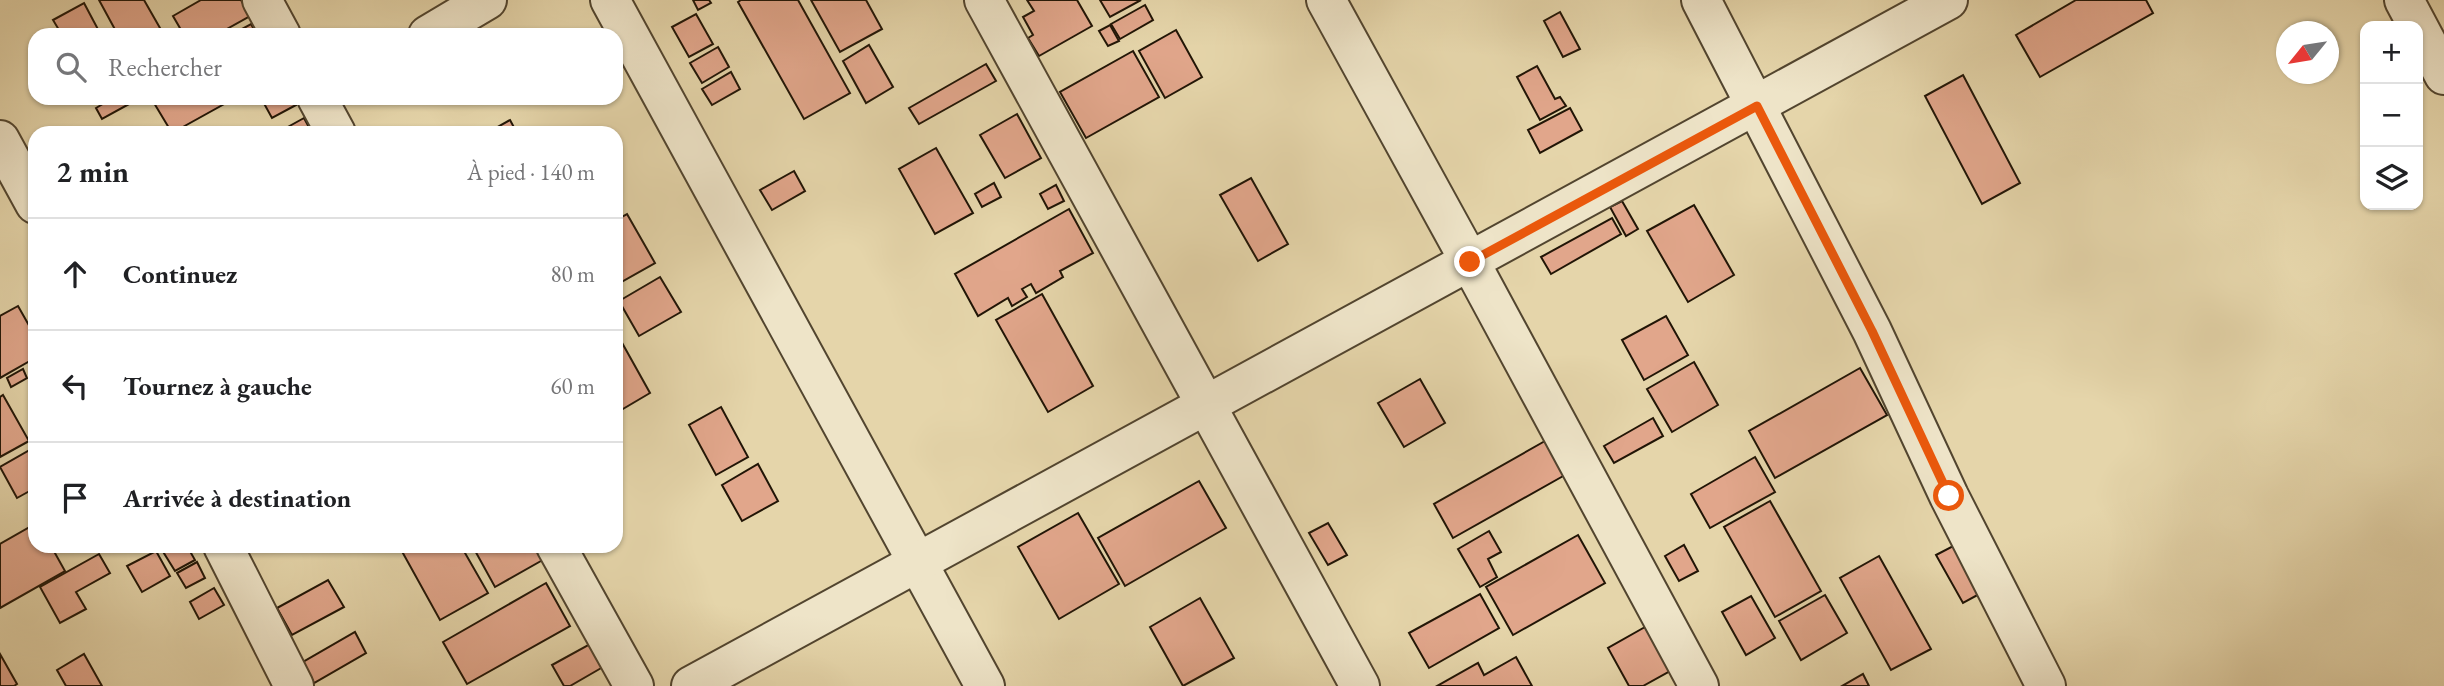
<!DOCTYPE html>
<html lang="fr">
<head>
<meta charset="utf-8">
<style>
	body { margin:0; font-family:"EB Garamond",serif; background:#f2f2f2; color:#202124 }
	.controls { position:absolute; right:21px; top:21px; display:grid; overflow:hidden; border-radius:14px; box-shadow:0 2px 5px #0004 }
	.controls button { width:63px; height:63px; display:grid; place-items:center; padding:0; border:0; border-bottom:2px solid #e0e0e0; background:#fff; color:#202124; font:35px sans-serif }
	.compass { position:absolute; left:2276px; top:21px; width:63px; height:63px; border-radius:50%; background:#fff; box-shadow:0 2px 5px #0004; rotate:240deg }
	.stop { position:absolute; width:21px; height:21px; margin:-16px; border:5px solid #ea580c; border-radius:50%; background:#fff }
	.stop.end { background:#ea580c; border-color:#fff; box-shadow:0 2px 7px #0008 }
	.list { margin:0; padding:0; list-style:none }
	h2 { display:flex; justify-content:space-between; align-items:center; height:91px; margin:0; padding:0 28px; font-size:30px }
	h2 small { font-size:23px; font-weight:400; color:#757577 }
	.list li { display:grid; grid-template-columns:46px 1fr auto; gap:21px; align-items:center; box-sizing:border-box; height:112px; padding:0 28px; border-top:2px solid #e0e0e0 }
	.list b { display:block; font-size:26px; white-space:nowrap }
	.list em { font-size:23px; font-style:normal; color:#757577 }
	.icon { flex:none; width:38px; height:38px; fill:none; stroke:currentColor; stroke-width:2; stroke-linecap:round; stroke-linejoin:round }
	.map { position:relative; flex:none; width:2444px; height:686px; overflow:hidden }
	.search { position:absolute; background:#fff; box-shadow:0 2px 5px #0004; left:28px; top:28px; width:595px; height:77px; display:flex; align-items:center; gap:18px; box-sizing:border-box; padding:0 24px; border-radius:21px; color:#757577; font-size:26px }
	.panel { position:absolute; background:#fff; box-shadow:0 2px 5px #0004; left:28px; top:126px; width:595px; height:427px; border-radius:21px }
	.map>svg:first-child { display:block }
	.building { fill:#e1a68b; stroke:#211506; stroke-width:2 }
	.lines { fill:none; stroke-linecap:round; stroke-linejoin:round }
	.minor-casing { stroke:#52452f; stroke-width:42 }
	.minor { stroke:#eee4c8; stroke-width:38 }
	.route { stroke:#ea580c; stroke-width:9 }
</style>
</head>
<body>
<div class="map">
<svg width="2444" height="686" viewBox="0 0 2444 686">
	<rect width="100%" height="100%" fill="#e5d5aa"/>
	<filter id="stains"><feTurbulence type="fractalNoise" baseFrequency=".00286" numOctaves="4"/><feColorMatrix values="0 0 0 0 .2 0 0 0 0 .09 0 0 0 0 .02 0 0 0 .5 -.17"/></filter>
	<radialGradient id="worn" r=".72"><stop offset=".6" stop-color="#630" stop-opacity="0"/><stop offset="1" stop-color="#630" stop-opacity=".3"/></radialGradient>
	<g class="building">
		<polygon points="99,0 144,0 164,35 118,35"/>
		<polygon points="201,0 241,0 250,16 216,35 184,35 173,16"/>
		<polygon points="693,0 709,0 711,3 698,10"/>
		<polygon points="741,0 798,0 850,93 804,119 738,2"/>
		<polygon points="811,0 866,0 882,29 840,52"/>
		<polygon points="1027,0 1077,0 1092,26 1039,56 1028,38 1033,35 1023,17 1034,11"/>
		<polygon points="1100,0 1141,0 1110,17"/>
		<polygon points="2076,0 2146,0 2153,13 2040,77 2016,35"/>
		<polygon points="84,3 101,35 62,35 53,20"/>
		<polygon points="1145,5 1153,20 1120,39 1111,24"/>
		<polygon points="1560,12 1580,49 1563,57 1544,21"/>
		<polygon points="696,14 713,44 689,57 672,27"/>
		<polygon points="251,24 257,35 231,35"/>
		<polygon points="1110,25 1119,41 1108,46 1099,31"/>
		<polygon points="1176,30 1202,77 1165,98 1139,51"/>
		<polygon points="869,45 893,87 866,103 843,61"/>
		<polygon points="718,47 729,67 702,83 690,63"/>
		<polygon points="1133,51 1159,97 1086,138 1060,92"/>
		<polygon points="986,64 996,81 919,124 909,108"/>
		<polygon points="1537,66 1555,99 1560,97 1566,106 1540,120 1517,77"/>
		<polygon points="731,72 740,89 712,105 702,89"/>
		<polygon points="1963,75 2020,183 1982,204 1925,96"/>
		<polygon points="113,98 140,98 102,119 96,108"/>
		<polygon points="151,98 235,98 172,133"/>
		<polygon points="261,98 292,98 296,105 272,118"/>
		<polygon points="1570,108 1582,130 1540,153 1528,130"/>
		<polygon points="1017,114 1041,158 1005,178 980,135"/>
		<polygon points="304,118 312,133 277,133"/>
		<polygon points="510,120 517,133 487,133"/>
		<polygon points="936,148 973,213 935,234 899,169"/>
		<polygon points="794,171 805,191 772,210 760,190"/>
		<polygon points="1251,178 1288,244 1258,261 1220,195"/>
		<polygon points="994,183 1001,197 982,207 975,194"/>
		<polygon points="1056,185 1064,201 1048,209 1040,194"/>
		<polygon points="1622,201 1638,229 1626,236 1610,207"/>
		<polygon points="1694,205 1734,275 1688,302 1647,231"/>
		<polygon points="1069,209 1093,253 1060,271 1063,277 1036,293 1031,284 1022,289 1027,297 1012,306 1008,298 978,316 955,274"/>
		<polygon points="627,214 655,263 616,285 616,220"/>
		<polygon points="1612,218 1621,234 1551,274 1541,257"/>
		<polygon points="660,277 681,312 639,336 619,301"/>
		<polygon points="1042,294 1093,386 1048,412 996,320"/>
		<polygon points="18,306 35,336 35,358 0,378 0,316"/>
		<polygon points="1666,316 1688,355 1644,380 1622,340"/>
		<polygon points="616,332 650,393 616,413"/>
		<polygon points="1694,362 1718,405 1672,432 1647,389"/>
		<polygon points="1860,368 1887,415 1775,478 1749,431"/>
		<polygon points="23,369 27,378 11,387 7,378"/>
		<polygon points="1420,379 1445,423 1404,447 1378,403"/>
		<polygon points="3,395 29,441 0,457 0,397"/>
		<polygon points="721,407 748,457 716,475 689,425"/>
		<polygon points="1653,418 1663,436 1614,463 1604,446"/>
		<polygon points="1545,441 1565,475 1453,538 1434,504"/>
		<polygon points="35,447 35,488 17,498 0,467"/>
		<polygon points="1755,457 1775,492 1710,528 1691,494"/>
		<polygon points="758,464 778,501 742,521 722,485"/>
		<polygon points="1199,481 1226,528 1125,586 1098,538"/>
		<polygon points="1770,501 1821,591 1775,617 1724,527"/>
		<polygon points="1078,513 1119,584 1059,619 1018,547"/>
		<polygon points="1328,523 1347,555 1328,565 1309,533"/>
		<polygon points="35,524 35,546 51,546 65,571 0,608 0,544"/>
		<polygon points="1489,531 1501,552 1488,559 1497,577 1480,587 1458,549"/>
		<polygon points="1578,535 1605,583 1513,635 1486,587"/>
		<polygon points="1957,544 1983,592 1963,603 1936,555"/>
		<polygon points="1684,545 1698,571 1679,581 1665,556"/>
		<polygon points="169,546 187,546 195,560 175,571 162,550"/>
		<polygon points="399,546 461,546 488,593 440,620"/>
		<polygon points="541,546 548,557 495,587 473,547"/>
		<polygon points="156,551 170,576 142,592 127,566"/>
		<polygon points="99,554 110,573 76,592 86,609 60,623 40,587"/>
		<polygon points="1879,556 1931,649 1891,670 1840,578"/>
		<polygon points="197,562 205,578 186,588 177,573"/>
		<polygon points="328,580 344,607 292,635 277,608"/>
		<polygon points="546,583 570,626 467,684 443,642"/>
		<polygon points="214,588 224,605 199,619 190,602"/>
		<polygon points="1480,594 1499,628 1429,668 1409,633"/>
		<polygon points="1825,595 1847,633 1801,660 1779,621"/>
		<polygon points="1751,596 1775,638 1746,655 1722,612"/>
		<polygon points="1200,598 1234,658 1183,686 1150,627"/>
		<polygon points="1645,627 1670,671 1643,686 1629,686 1608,648"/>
		<polygon points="355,632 366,653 314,683 303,662"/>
		<polygon points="590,644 603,667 570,686 564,686 552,665"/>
		<polygon points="0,654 17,684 14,686 0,686"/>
		<polygon points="84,654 102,686 66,686 57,670"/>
		<polygon points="1516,657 1532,686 1437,686 1478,663 1484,675"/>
		<polygon points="1863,674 1869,686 1842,686"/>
	</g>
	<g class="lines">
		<g class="minor-casing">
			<g id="minor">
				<polyline points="262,0 281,35"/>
				<polyline points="610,0 985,686"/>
				<polyline points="984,0 1360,686"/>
				<polyline points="1326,0 1470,262 1699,686"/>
				<polyline points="1701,0 1872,331 1949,496 2046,686"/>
				<polyline points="2404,0 2444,75"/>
				<polyline points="428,35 487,0"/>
				<polyline points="317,98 336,133"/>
				<polyline points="0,140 35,204"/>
				<polyline points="223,546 294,686"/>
				<polyline points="556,546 634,686"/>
				<polyline points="691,686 1948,0"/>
			</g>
		</g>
		<use href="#minor" class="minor"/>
	</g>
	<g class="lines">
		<polyline class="route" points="1470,262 1757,106 1872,331 1949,496"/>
	</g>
	<rect width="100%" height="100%" filter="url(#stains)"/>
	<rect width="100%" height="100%" fill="url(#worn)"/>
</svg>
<div class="controls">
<button>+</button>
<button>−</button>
<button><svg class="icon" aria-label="layers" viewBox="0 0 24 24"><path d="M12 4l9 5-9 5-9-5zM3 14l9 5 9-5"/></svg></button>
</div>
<svg class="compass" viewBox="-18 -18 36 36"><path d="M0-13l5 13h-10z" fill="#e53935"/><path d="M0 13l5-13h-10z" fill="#757577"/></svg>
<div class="stop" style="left:1949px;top:496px"></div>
<div class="stop end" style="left:1470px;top:262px"></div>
<div class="search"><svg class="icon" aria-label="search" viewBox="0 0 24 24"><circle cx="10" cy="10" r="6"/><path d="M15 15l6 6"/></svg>Rechercher</div>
<section class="panel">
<h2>2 min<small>À pied · 140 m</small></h2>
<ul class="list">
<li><svg class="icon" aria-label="ahead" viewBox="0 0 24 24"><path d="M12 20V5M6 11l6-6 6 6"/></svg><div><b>Continuez</b></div><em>80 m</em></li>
<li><svg class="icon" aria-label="left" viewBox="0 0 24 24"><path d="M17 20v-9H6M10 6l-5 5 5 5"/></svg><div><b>Tournez à gauche</b></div><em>60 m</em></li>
<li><svg class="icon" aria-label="arrive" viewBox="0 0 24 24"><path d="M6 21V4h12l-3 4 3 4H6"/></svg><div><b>Arrivée à destination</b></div></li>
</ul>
</section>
</div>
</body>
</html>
